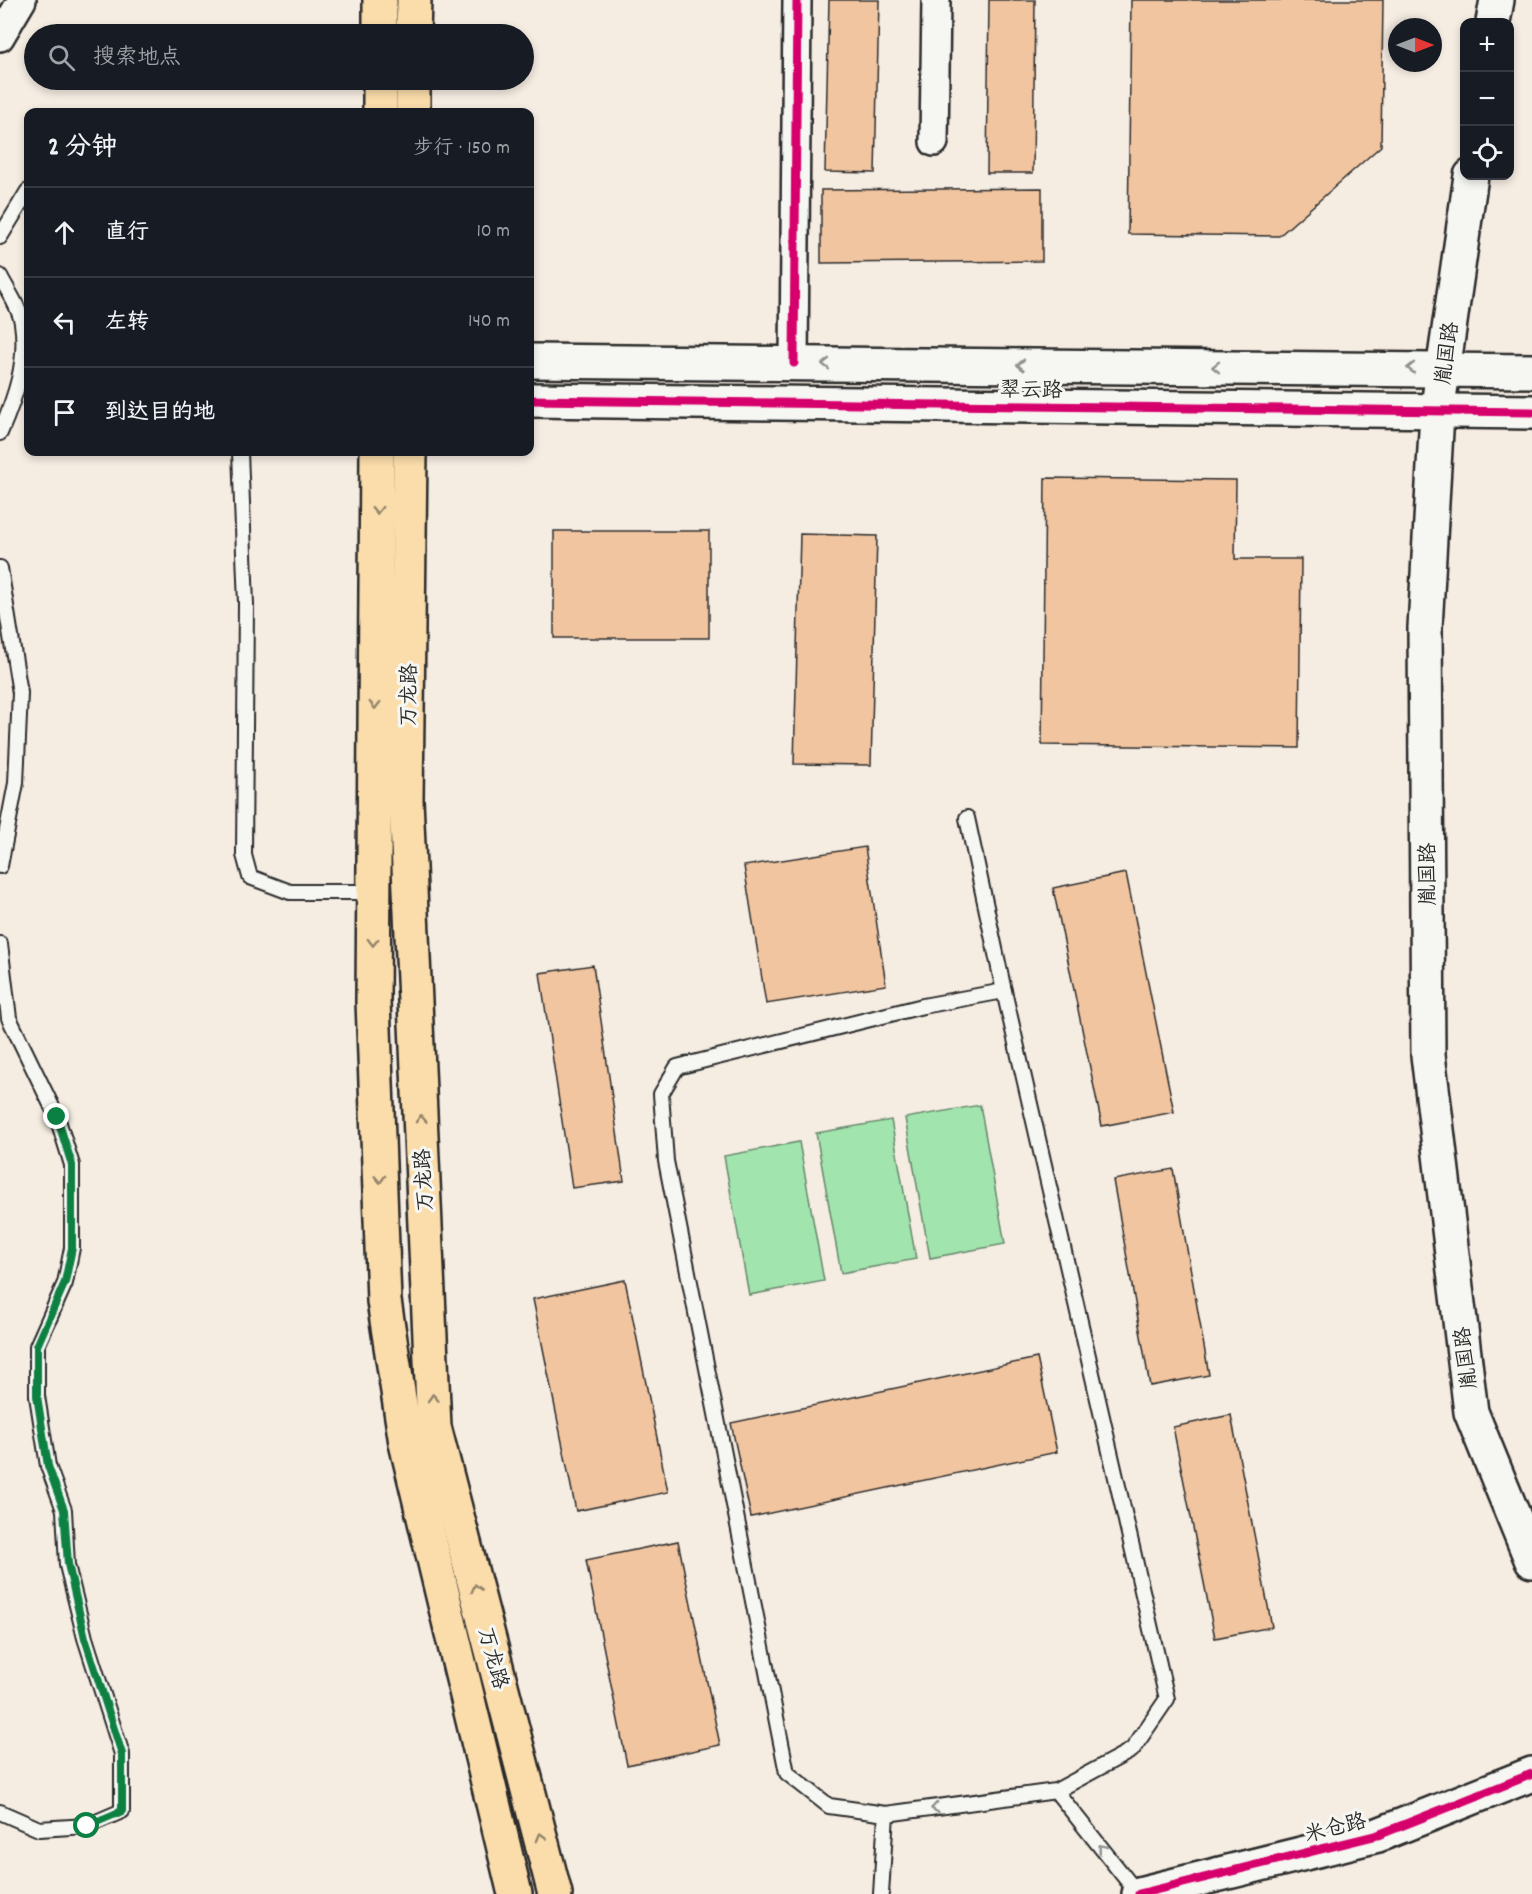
<!DOCTYPE html>
<html lang="zh">
<head>
<meta charset="utf-8">
<style>
	body { margin:0; font-family:Dekko,"LXGW WenKai TC",sans-serif; background:#20242c; color:#f1f3f6 }
	.controls { position:absolute; right:18px; top:18px; display:grid; overflow:hidden; border-radius:12px; box-shadow:0 3px 9px #0003 }
	.controls button { width:54px; height:54px; display:grid; place-items:center; padding:0; border:0; border-bottom:2px solid #363941; background:#171b24; color:#f1f3f6; font:30px sans-serif }
	.compass { position:absolute; left:1388px; top:18px; width:54px; height:54px; border-radius:50%; background:#171b24; box-shadow:0 3px 9px #0003; rotate:90deg }
	.stop { position:absolute; width:18px; height:18px; margin:-14px; border:4px solid #0b8043; border-radius:50%; background:#fff }
	.stop.end { background:#0b8043; border-color:#fff; box-shadow:0 2px 6px #0008 }
	.list { margin:0; padding:0; list-style:none }
	h2 { display:flex; justify-content:space-between; align-items:center; height:78px; margin:0; padding:0 24px; font-size:26px }
	h2 small { font-size:20px; font-weight:400; color:#9ea1a6 }
	.list li { display:grid; grid-template-columns:39px 1fr auto; gap:18px; align-items:center; box-sizing:border-box; height:90px; padding:0 24px; border-top:2px solid #363941 }
	.list b { display:block; font-size:22px; white-space:nowrap }
	.list em { font-size:20px; font-style:normal; color:#9ea1a6 }
	.icon { flex:none; width:33px; height:33px; fill:none; stroke:currentColor; stroke-width:2; stroke-linecap:round; stroke-linejoin:round }
	.map { position:relative; flex:none; width:1532px; height:1894px; overflow:hidden }
	.search { position:absolute; background:#171b24; box-shadow:0 3px 9px #0003; left:24px; top:24px; width:510px; height:66px; display:flex; align-items:center; gap:15px; box-sizing:border-box; padding:0 21px; border-radius:33px; color:#9ea1a6; font-size:22px }
	.panel { position:absolute; background:#171b24; box-shadow:0 3px 9px #0003; left:24px; top:108px; width:510px; height:348px; border-radius:12px }
	.map>svg:first-child { display:block }
	.green { fill:#a2e4ad; stroke:#66886c; stroke-width:1.5 }
	.building { fill:#f1c5a0; stroke:#2b2b2b; stroke-width:1.5 }
	.lines { fill:none; stroke-linecap:round; stroke-linejoin:round }
	.service-casing { stroke:#2b2b2b; stroke-width:18 }
	.minor-casing { stroke:#2b2b2b; stroke-width:32 }
	.tertiary-casing { stroke:#2b2b2b; stroke-width:38 }
	.secondary-casing { stroke:#2b2b2b; stroke-width:38 }
	.trunk-casing { stroke:#2b2b2b; stroke-width:38 }
	.service { stroke:#f6f6f2; stroke-width:14 }
	.minor { stroke:#f6f6f2; stroke-width:27 }
	.tertiary { stroke:#f6f6f2; stroke-width:33 }
	.secondary { stroke:#f6f6f2; stroke-width:33 }
	.trunk { stroke:#fbddab; stroke-width:33 }
	.cycleway-casing { stroke:#f6f6f2; stroke-width:13 }
	.cycleway { stroke:#d6006c; stroke-width:9 }
	.oneway { stroke:#90908e }
	.oneway2 { stroke:#93846b }
	.route { stroke:#0b8043; stroke-width:8 }
	.labels { text-anchor:middle; stroke-width:6; stroke-linejoin:round; paint-order:stroke }
	.street-label { font-size:21px; fill:#2b2b2b; stroke:#f6f6f2 }
</style>
</head>
<body>
<div class="map">
<svg width="1532" height="1894" viewBox="0 0 1532 1894">
	<rect width="100%" height="100%" fill="#f5ece2"/>
	<filter id="ink" filterUnits="userSpaceOnUse"><feTurbulence type="fractalNoise" baseFrequency=".0167" numOctaves="2"/><feDisplacementMap in="SourceGraphic" scale="12" xChannelSelector="R" yChannelSelector="G"/><feConvolveMatrix kernelMatrix="1 2 1 2 8 2 1 2 1" color-interpolation-filters="sRGB"/></filter>
	<g filter="url(#ink)">
		<g class="green">
			<polygon points="980,1105 1005,1244 930,1258 905,1118"/>
			<polygon points="891,1120 916,1259 841,1273 816,1133"/>
			<polygon points="799,1142 824,1281 749,1295 724,1156"/>
		</g>
		<g class="building">
			<polygon points="829,0 879,0 875,173 825,172"/>
			<polygon points="989,0 1035,0 1033,173 987,173"/>
			<polygon points="1131,0 1383,0 1381,146 1279,236 1128,234"/>
			<polygon points="1042,188 1042,261 821,263 821,190"/>
			<polygon points="1045,478 1236,480 1235,559 1301,559 1299,748 1042,745"/>
			<rect x="554" y="531" width="155" height="107"/>
			<polygon points="800,534 877,536 871,765 794,764"/>
			<polygon points="865,847 886,985 766,1004 744,866"/>
			<polygon points="1126,873 1174,1112 1102,1126 1053,888"/>
			<polygon points="593,965 624,1181 572,1188 540,973"/>
			<polygon points="1173,1169 1209,1375 1150,1386 1113,1180"/>
			<polygon points="625,1280 668,1492 576,1511 533,1299"/>
			<polygon points="1037,1358 1057,1452 751,1517 731,1423"/>
			<polygon points="1231,1415 1272,1627 1215,1638 1173,1427"/>
			<polygon points="678,1541 720,1745 627,1765 586,1560"/>
		</g>
		<g class="lines">
			<g class="service-casing">
				<g id="service">
					<polyline points="0,237 28,191"/>
					<path d="M0,276c7,14 20,32 22,47 6,39 -7,75 -22,110"/>
					<polyline points="240,452 246,604 244,855 250,877 290,892 374,892"/>
					<polyline points="0,568 20,693 16,783 0,866"/>
					<polyline points="967,818 1004,991 1167,1699 1132,1750 1056,1791"/>
					<polyline points="0,944 9,1018 57,1117 72,1165 72,1248 65,1283 37,1346 37,1396 48,1466 64,1510 67,1565 85,1638 122,1754 122,1811 87,1826 39,1829 0,1812"/>
					<polyline points="886,1814 829,1806 787,1773 666,1161 661,1094 677,1067 923,1006 1004,991"/>
					<polyline points="881,1894 886,1814 1056,1791 1138,1894"/>
				</g>
			</g>
			<g class="minor-casing">
				<g id="minor">
					<polyline points="0,37 22,0"/>
					<polyline points="934,142 936,0"/>
					<polyline points="794,363 797,0"/>
				</g>
			</g>
			<g class="tertiary-casing">
				<g id="tertiary">
					<polyline points="530,361 1532,371"/>
					<polyline points="530,400 1532,412"/>
					<polyline points="1139,1894 1378,1835 1532,1774"/>
				</g>
			</g>
			<g class="secondary-casing">
				<g id="secondary">
					<polyline points="1493,22 1497,0"/>
					<polyline points="1471,176 1437,413 1425,628 1428,1055 1471,1412 1532,1561"/>
				</g>
			</g>
			<g class="trunk-casing">
				<g id="trunk">
					<polyline points="380,34 380,0"/>
					<polyline points="413,34 414,0"/>
					<polyline points="380,112 380,80"/>
					<polyline points="413,112 413,80"/>
					<polyline points="377,452 373,1001 384,1301 406,1443 515,1894"/>
					<polyline points="410,452 406,800 434,1427 555,1894"/>
				</g>
			</g>
			<use href="#service" class="service"/>
			<use href="#minor" class="minor"/>
			<use href="#tertiary" class="tertiary"/>
			<use href="#secondary" class="secondary"/>
			<use href="#trunk" class="trunk"/>
			<g class="cycleway-casing">
				<g id="cycleway">
					<polyline points="794,363 797,0"/>
					<polyline points="530,400 1532,412"/>
					<polyline points="1139,1894 1378,1835 1532,1774"/>
				</g>
			</g>
			<use href="#cycleway" class="cycleway"/>
		</g>
		<defs><path id="oneway-chevron" d="M-2-3.5L2.5 0L-2 3.5" fill="none" stroke-width="1.6" stroke-linecap="round" stroke-linejoin="round" transform="scale(1.5)"/></defs>
		<g class="oneway">
			<use href="#oneway-chevron" transform="translate(826 364) rotate(-180)"/>
			<use href="#oneway-chevron" transform="translate(1021 365) rotate(-180)"/>
			<use href="#oneway-chevron" transform="translate(1216 367) rotate(-180)"/>
			<use href="#oneway-chevron" transform="translate(1411 368) rotate(-180)"/>
			<use href="#oneway-chevron" transform="translate(935 1808) rotate(172)"/>
			<use href="#oneway-chevron" transform="translate(1102 1848) rotate(-129)"/>
		</g>
		<g class="oneway2">
			<use href="#oneway-chevron" transform="translate(377 510) rotate(90)"/>
			<use href="#oneway-chevron" transform="translate(375 705) rotate(90)"/>
			<use href="#oneway-chevron" transform="translate(373 942) rotate(91)"/>
			<use href="#oneway-chevron" transform="translate(421 1119) rotate(-93)"/>
			<use href="#oneway-chevron" transform="translate(380 1179) rotate(88)"/>
			<use href="#oneway-chevron" transform="translate(433 1398) rotate(-93)"/>
			<use href="#oneway-chevron" transform="translate(476 1588) rotate(-105)"/>
			<use href="#oneway-chevron" transform="translate(541 1837) rotate(-105)"/>
		</g>
	</g>
	<g class="lines" filter="url(#ink)">
		<polyline class="route" points="57,1117 72,1165 72,1248 65,1282 37,1346 37,1396 48,1466 64,1510 68,1564 85,1638 122,1754 122,1811 87,1826"/>
	</g>
	<g class="labels">
		<g class="street-label">
			<text transform="translate(1446 353) rotate(-82)" y="7">胤国路</text>
			<text transform="translate(1031 389) rotate(1)" y="7">翠云路</text>
			<text transform="translate(408 695) rotate(-89)" y="7">万龙路</text>
			<text transform="translate(1427 874) rotate(-90)" y="7">胤国路</text>
			<text transform="translate(423 1180) rotate(-93)" y="7">万龙路</text>
			<text transform="translate(1465 1358) rotate(-97)" y="7">胤国路</text>
			<text transform="translate(494 1658) rotate(75)" y="7">万龙路</text>
			<text transform="translate(1335 1827) rotate(-14)" y="7">米仓路</text>
		</g>
	</g>
</svg>
<div class="controls">
<button>+</button>
<button>−</button>
<button><svg class="icon" aria-label="locate" viewBox="0 0 24 24"><circle cx="12" cy="12" r="6"/><path d="M12 2v4M12 18v4M2 12h4M18 12h4"/></svg></button>
</div>
<svg class="compass" viewBox="-18 -18 36 36"><path d="M0-13l5 13h-10z" fill="#e53935"/><path d="M0 13l5-13h-10z" fill="#9ea1a6"/></svg>
<div class="stop" style="left:87px;top:1826px"></div>
<div class="stop end" style="left:57px;top:1117px"></div>
<div class="search"><svg class="icon" aria-label="search" viewBox="0 0 24 24"><circle cx="10" cy="10" r="6"/><path d="M15 15l6 6"/></svg>搜索地点</div>
<section class="panel">
<h2>2 分钟<small>步行 · 150 m</small></h2>
<ul class="list">
<li><svg class="icon" aria-label="ahead" viewBox="0 0 24 24"><path d="M12 20V5M6 11l6-6 6 6"/></svg><div><b>直行</b></div><em>10 m</em></li>
<li><svg class="icon" aria-label="left" viewBox="0 0 24 24"><path d="M17 20v-9H6M10 6l-5 5 5 5"/></svg><div><b>左转</b></div><em>140 m</em></li>
<li><svg class="icon" aria-label="arrive" viewBox="0 0 24 24"><path d="M6 21V4h12l-3 4 3 4H6"/></svg><div><b>到达目的地</b></div></li>
</ul>
</section>
</div>
</body>
</html>
